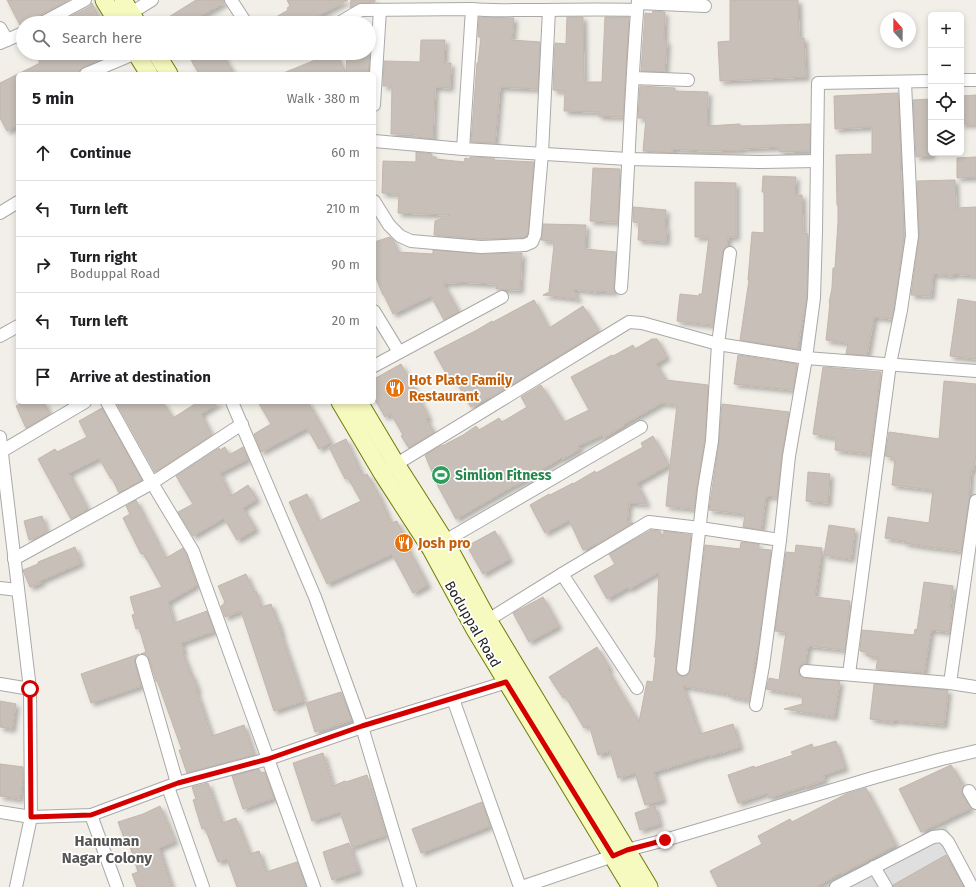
<!DOCTYPE html>
<html lang="en">
<head>
<meta charset="utf-8">
<style>
	body { margin:0; font-family:"Fira Sans",sans-serif; background:#f2f2f2; color:#202124 }
	.controls { position:absolute; right:12px; top:12px; display:grid; overflow:hidden; border-radius:6px; box-shadow:0 2px 6px #0003 }
	.controls button { width:36px; height:36px; display:grid; place-items:center; padding:0; border:0; border-bottom:1px solid #e0e0e0; background:#fff; color:#202124; font:20px sans-serif }
	.compass { position:absolute; left:880px; top:12px; width:36px; height:36px; border-radius:50%; background:#fff; box-shadow:0 2px 6px #0003; rotate:339deg }
	.stop { position:absolute; width:12px; height:12px; margin:-9px; border:3px solid #d40000; border-radius:50%; background:#fff }
	.stop.end { background:#d40000; border-color:#fff; box-shadow:0 1px 4px #0008 }
	.list { margin:0; padding:0; list-style:none }
	h2 { display:flex; justify-content:space-between; align-items:center; height:52px; margin:0; padding:0 16px; font-size:17px }
	h2 small { font-size:13px; font-weight:400; color:#757577 }
	.list li { display:grid; grid-template-columns:26px 1fr auto; gap:12px; align-items:center; box-sizing:border-box; height:56px; padding:0 16px; border-top:1px solid #e0e0e0 }
	.list b { display:block; font-size:15px; white-space:nowrap }
	.list p { margin:0; font-size:13px; white-space:nowrap; color:#757577 }
	.list em { font-size:13px; font-style:normal; color:#757577 }
	.icon { flex:none; width:22px; height:22px; fill:none; stroke:currentColor; stroke-width:2; stroke-linecap:round; stroke-linejoin:round }
	.map { position:relative; flex:none; width:976px; height:887px; overflow:hidden }
	.search { position:absolute; background:#fff; box-shadow:0 2px 6px #0003; left:16px; top:16px; width:360px; height:44px; display:flex; align-items:center; gap:10px; box-sizing:border-box; padding:0 14px; border-radius:22px; color:#757577; font-size:15px }
	.panel { position:absolute; background:#fff; box-shadow:0 2px 6px #0003; left:16px; top:72px; width:360px; height:332px; border-radius:6px }
	.map>svg:first-child { display:block }
	.residential { fill:#e0dfdf }
	.building { fill:#c7bfb8; stroke:#c4b6ab; filter:url(#shadow) }
	.lines { fill:none; stroke-linecap:round; stroke-linejoin:round }
	.street-casing { stroke:#a9a9a9; stroke-width:14 }
	.secondary-casing { stroke:#707d05; stroke-width:19 }
	.street { stroke:#fff; stroke-width:12 }
	.secondary { stroke:#f7fabf; stroke-width:17 }
	.route { stroke:#d40000; stroke-width:5 }
	.labels { text-anchor:middle; stroke-width:3.5; stroke-linejoin:round; paint-order:stroke }
	.food-label { font-size:14px; font-weight:bold; fill:#c56008; stroke:#fff; text-anchor:start }
	.leisure-label { font-size:14px; font-weight:bold; fill:#27864d; stroke:#fff; text-anchor:start }
	.street-label { font-size:14px; fill:#222; stroke:#fff }
	.neighbourhood-label { font-size:15px; font-weight:bold; fill:#555; stroke:#fff }
</style>
</head>
<body>
<div class="map">
<svg width="976" height="887" viewBox="0 0 976 887">
	<defs>
		<filter id="shadow"><feDropShadow dx="3.5" dy="3.5" stdDeviation="2" flood-color="#0004"/></filter>
	</defs>
	<rect width="100%" height="100%" fill="#f2efe9"/>
	<polygon class="residential" points="946,826 976,883 976,887 825,887"/>
	<g class="building">
		<polygon points="7,0 69,0 38,16 35,19 35,23 23,23 20,25"/>
		<polygon points="196,0 224,0 224,3 188,23 159,23"/>
		<polygon points="287,0 348,0 314,18 317,23 266,23 288,10 287,8 290,6"/>
		<polygon points="351,0 375,0 375,2 361,3 350,8"/>
		<polygon points="730,0 798,0 799,38 804,38 806,77 720,81 718,42 730,41"/>
		<polygon points="92,3 102,23 58,23 89,7"/>
		<polygon points="653,11 665,12 664,41 667,41 665,72 641,71 645,13 652,14"/>
		<polygon points="479,17 514,18 512,40 540,42 538,89 500,87 495,143 471,142 477,63 478,63 481,37 478,37"/>
		<polygon points="567,17 583,17 584,82 602,82 605,17 629,17 623,117 598,116 599,112 564,111 565,91 553,90 555,43 566,44"/>
		<polygon points="421,40 445,40 444,63 451,63 450,88 435,87 433,139 417,137 417,135 413,135 413,134 391,134 392,86 383,86 384,61 420,62"/>
		<polygon points="35,53 116,53 83,67 80,70 79,74 18,74 18,125 7,131 0,118 0,83 40,63"/>
		<polygon points="204,53 222,53 234,74 199,74 191,60"/>
		<polygon points="320,53 335,53 346,72 347,53 370,53 368,74 281,74 320,58"/>
		<polygon points="640,86 675,88 675,91 708,92 707,126 740,124 740,126 810,124 810,151 780,152 779,147 741,149 741,150 705,151 672,149 672,153 643,151 646,118 638,118"/>
		<polygon points="898,93 901,157 900,157 901,182 902,182 904,236 894,309 892,319 874,317 867,355 846,354 848,343 826,340 830,303 829,303 832,288 833,268 835,268 838,222 838,205 837,205 836,155 872,154 872,127 835,129 834,96"/>
		<polygon points="976,95 976,124 961,124 961,96"/>
		<polygon points="931,99 931,156 916,157 913,100"/>
		<polygon points="416,152 432,154 432,157 436,157 436,159 464,162 465,158 470,159 470,157 494,158 494,160 534,162 528,233 526,236 523,238 481,239 434,235 435,221 450,215 398,213 399,194 382,193 383,161 416,162"/>
		<polygon points="976,157 976,177 957,178 957,158"/>
		<polygon points="593,168 620,169 618,222 590,221"/>
		<polygon points="763,176 796,177 795,195 802,195 803,233 808,234 807,297 797,349 740,340 749,280 748,280 752,232 764,233 764,192 762,192"/>
		<polygon points="955,180 956,208 976,207 976,276 953,274 953,276 933,274 931,296 911,295 919,237 917,181"/>
		<polygon points="695,182 736,183 736,237 728,237 727,246 724,249 723,252 713,325 677,321 680,294 699,296 699,294 702,294 709,237 695,237"/>
		<polygon points="633,207 666,210 665,228 667,228 666,242 638,240 639,223 633,222"/>
		<polygon points="543,224 586,225 585,249 616,252 614,288 614,292 597,291 597,292 573,289 579,299 543,295 551,291 549,291 554,245 553,245 553,241 541,240 542,236"/>
		<polygon points="390,237 393,240 398,252 433,254 433,250 481,254 522,253 520,290 496,289 496,284 457,282 457,283 443,283 459,312 444,320 431,296 393,314 384,295 383,295 374,273 374,242"/>
		<polygon points="958,299 976,302 976,359 950,356"/>
		<polygon points="534,300 549,328 583,306 599,331 490,398 490,397 471,407 455,380 451,382 434,352 477,330 492,321 493,322"/>
		<polygon points="652,339 657,339 667,357 656,364 666,380 708,385 705,440 697,488 694,509 666,506 670,465 677,405 662,403 624,424 625,425 603,438 602,435 578,446 580,449 562,459 561,458 534,474 535,475 515,486 515,485 456,519 438,486 425,455 442,445 442,446 463,435 476,426 479,430 499,418 502,422 527,407 521,397 541,385 564,422 589,410 571,377 612,355 613,356 633,345 635,349"/>
		<polygon points="738,355 797,364 793,390 734,384"/>
		<polygon points="401,364 420,398 419,398 429,418 426,419 434,432 409,448 401,436 403,435 391,414 385,417 374,398 374,379"/>
		<polygon points="823,367 881,372 870,454 835,450 836,438 813,434"/>
		<polygon points="944,381 976,384 976,453 974,470 971,469 969,497 970,497 969,500 961,551 929,547 904,543 905,541 885,538 888,517 929,523 933,490 892,485 895,460 891,460 892,457 885,456 889,432 939,439"/>
		<polygon points="24,402 44,402 50,414 26,428 16,406"/>
		<polygon points="116,402 163,402 173,418 198,402 220,402 201,414 212,435 155,472"/>
		<polygon points="258,402 308,402 331,442 319,449 307,428 261,452 254,434 271,424"/>
		<polygon points="722,404 789,412 782,455 777,497 766,496 761,530 743,527 745,514 709,510 719,442"/>
		<polygon points="102,408 142,480 119,493 112,478 111,479 99,458 69,473 88,509 71,519 38,459 55,449 57,452 87,437 79,421"/>
		<polygon points="653,436 669,465 637,483 647,504 629,503 627,522 633,523 601,542 583,550 569,520 545,533 530,505 549,494 550,495 573,483 573,484 595,471 596,473 643,447 641,443"/>
		<polygon points="346,439 363,476 367,474 379,495 391,523 397,521 408,546 407,546 428,585 413,593 392,554 327,584 289,502 307,494 319,521 361,501 348,478 345,479 329,447"/>
		<polygon points="225,447 229,455 243,447 248,459 220,473 231,496 248,485 257,499 243,508 256,529 237,540 224,518 193,536 178,512 193,504 176,476 219,448 220,450"/>
		<polygon points="808,472 830,474 828,503 806,501"/>
		<polygon points="136,500 166,558 183,548 186,554 197,585 168,602 174,623 207,611 214,631 181,643 184,650 182,651 191,675 192,674 198,690 196,690 212,736 244,725 254,755 187,773 179,750 182,750 158,683 156,681 149,659 147,655 144,654 141,654 146,652 139,628 136,629 132,615 135,614 130,597 162,587 143,553 141,554 123,518 130,514 126,506"/>
		<polygon points="42,516 47,532 36,538 29,540 24,521"/>
		<polygon points="829,525 855,529 851,559 824,555"/>
		<polygon points="651,530 660,531 663,537 664,531 691,535 676,668 676,672 679,675 682,676 686,676 689,673 690,670 705,545 740,549 741,542 759,544 759,549 771,550 759,641 752,674 754,674 749,700 728,696 729,694 683,686 700,734 733,724 740,747 710,756 710,755 654,772 663,800 645,805 635,773 618,778 610,751 598,755 589,725 584,728 565,696 563,698 549,677 597,647 610,668 608,670 639,722 647,681 653,682 656,657 654,657 656,639 659,572 629,589 628,587 607,599 594,576 615,564 609,554"/>
		<polygon points="495,531 510,559 483,574 467,546"/>
		<polygon points="796,545 822,548 815,597 850,601 845,650 808,646 805,664 802,664 800,666 799,670 799,675 801,677 805,678 840,681 834,717 784,709 802,704 803,695 766,689 769,678 779,680 786,632 775,631 786,552 795,553"/>
		<polygon points="75,547 81,563 40,581 41,583 30,587 24,573 23,570 38,564 38,562"/>
		<polygon points="246,574 254,592 256,591 261,607 271,604 276,619 277,619 282,634 281,634 304,701 274,711 241,611 225,617 221,606 224,604 224,602 225,602 218,586"/>
		<polygon points="924,582 953,586 950,608 953,609 949,632 931,630 924,673 876,669 878,657 867,656 867,652 860,651 862,630 914,635 915,629 917,630"/>
		<polygon points="543,597 559,626 529,642 513,613"/>
		<polygon points="139,654 136,656 135,659 135,663 141,686 91,703 81,674"/>
		<polygon points="874,684 948,690 944,725 893,720 893,722 870,719"/>
		<polygon points="341,692 352,720 315,732 306,703"/>
		<polygon points="0,701 16,704 12,729 0,727"/>
		<polygon points="836,741 845,768 823,775 825,780 805,787 804,786 769,798 767,793 738,803 728,775 754,766 754,768 793,755 791,752 812,744 813,748"/>
		<polygon points="323,753 333,786 345,781 346,782 367,775 376,804 377,803 386,835 352,847 340,812 312,821 293,763"/>
		<polygon points="0,764 23,767 23,776 20,799 0,796"/>
		<polygon points="951,765 964,786 962,791 962,794 971,808 921,832 899,789"/>
		<polygon points="259,769 261,773 265,772 274,798 243,809 232,776"/>
		<polygon points="208,783 222,823 236,818 250,854 259,851 266,872 297,862 306,887 237,887 227,859 218,862 205,828 202,829 193,800 196,799 192,787"/>
		<polygon points="866,788 896,845 841,874 840,873 816,887 718,887 710,871 762,844 758,836 790,819 792,822 846,794"/>
		<polygon points="482,802 490,826 421,853 412,829"/>
		<polygon points="160,806 175,841 159,848 172,887 137,887 132,874 138,872 127,837 124,838 118,822 143,814"/>
		<polygon points="655,806 660,824 640,830 635,813"/>
		<polygon points="349,843 359,871 332,880 323,852"/>
		<polygon points="946,855 964,887 893,887 893,885"/>
	</g>
	<g class="lines">
		<g class="street-casing">
			<g id="street">
				<polyline points="231,0 246,23"/>
				<polyline points="638,3 705,6"/>
				<polyline points="131,13 152,0"/>
				<polyline points="42,23 85,0"/>
				<path d="M339,23l22,-13 111,-1c18,2 37,1 55,1 37,0 74,-1 110,0"/>
				<polyline points="0,28 7,40"/>
				<polyline points="0,43 14,37 23,33"/>
				<polyline points="86,74 136,53"/>
				<polyline points="633,78 688,80"/>
				<polyline points="961,80 976,80"/>
				<polyline points="374,105 380,10"/>
				<polyline points="374,141 463,149 628,159 758,162 817,161"/>
				<polyline points="463,149 472,9"/>
				<polyline points="374,201 389,225 400,236 411,241 481,247 525,245 532,242 535,235 542,153 549,10"/>
				<polyline points="0,213 18,202"/>
				<path d="M621,288c7,-96 9,-192 17,-288"/>
				<polyline points="374,311 399,352"/>
				<polyline points="0,336 18,326"/>
				<polyline points="374,366 502,297"/>
				<polyline points="107,402 152,483 193,551 268,759 314,887"/>
				<polyline points="232,402 315,597 362,727 410,887"/>
				<polyline points="0,437 30,689 31,817 16,887"/>
				<polyline points="2,451 85,402"/>
				<polyline points="390,468 629,322 642,323 718,344 806,358 976,371"/>
				<polyline points="445,541 641,427"/>
				<polyline points="14,559 152,483 242,424"/>
				<polyline points="562,574 637,688"/>
				<polyline points="0,588 18,590"/>
				<polyline points="488,620 562,574 649,522 700,528 780,540"/>
				<polyline points="142,661 177,783"/>
				<polyline points="683,669 704,489 712,441 718,344 730,253"/>
				<polyline points="806,671 950,683 976,687"/>
				<polyline points="849,674 890,364 901,310 912,236 905,82"/>
				<polyline points="950,683 976,501"/>
				<polyline points="0,684 30,689"/>
				<polyline points="453,699 520,887"/>
				<polyline points="756,705 763,666 780,540 789,456 806,358 814,298 816,231 818,83 931,81"/>
				<polyline points="168,787 203,887"/>
				<polyline points="969,791 976,803"/>
				<polyline points="0,812 31,817 91,815 177,783 268,759 362,727 507,682"/>
				<polyline points="91,815 117,887"/>
				<polyline points="874,867 886,887"/>
				<polyline points="522,887 613,856 627,850 665,840 876,777 942,759 976,751"/>
				<polyline points="836,887 933,837 942,836 948,842 972,887"/>
			</g>
		</g>
		<g class="secondary-casing">
			<g id="secondary">
				<polyline points="104,0 118,23"/>
				<polyline points="123,0 137,23"/>
				<polyline points="136,53 149,74"/>
				<polyline points="156,53 169,74"/>
				<polyline points="340,402 382,473 431,549 474,628 631,887"/>
				<polyline points="359,402 396,464 445,541 488,620 649,887"/>
			</g>
		</g>
		<use href="#street" class="street"/>
		<use href="#secondary" class="secondary"/>
	</g>
	<g class="lines">
		<polyline class="route" points="30,689 31,817 91,815 178,783 268,759 362,726 506,682 613,856 627,850 665,840"/>
	</g>
	<defs>
		<g id="restaurant-disc" transform="scale(1)"><circle r="9.5" fill="#e8710a" stroke="#fff"/><path d="M-5-6h1v4h1v-4h1v4h1v-4h1v5L-1.5 .5V6h-2V.5L-5-1ZM5-6V6H3V1.5H1.5Q1.5-4 5-6Z" fill="#fff"/></g>
		<g id="stadium-disc" transform="scale(1)"><circle r="9.5" fill="#2e9e5b" stroke="#fff"/><path d="M0-5a6.5 5 0 1 0 0 10a6.5 5 0 1 0 0-10ZM-3.5-1.8h7v3.6h-7Z" fill="#fff"/></g>
	</defs>
	<g fill-rule="evenodd">
		<use href="#restaurant-disc" x="395" y="388"/>
		<use href="#stadium-disc" x="441" y="475"/>
		<use href="#restaurant-disc" x="404" y="543"/>
	</g>
	<g class="labels">
		<g class="food-label">
			<text x="409" y="385">Hot Plate Family<tspan x="409" dy="16">Restaurant</tspan></text>
			<text x="418" y="548">Josh pro</text>
		</g>
		<g class="leisure-label">
			<text x="455" y="480">Simlion Fitness</text>
		</g>
		<g class="street-label">
			<text transform="translate(473 624) rotate(60)" y="5">Boduppal Road</text>
		</g>
		<g class="neighbourhood-label">
			<text x="107" y="846">Hanuman<tspan x="107" dy="17">Nagar Colony</tspan></text>
		</g>
	</g>
</svg>
<div class="controls">
<button>+</button>
<button>−</button>
<button><svg class="icon" aria-label="locate" viewBox="0 0 24 24"><circle cx="12" cy="12" r="6"/><path d="M12 2v4M12 18v4M2 12h4M18 12h4"/></svg></button>
<button><svg class="icon" aria-label="layers" viewBox="0 0 24 24"><path d="M12 4l9 5-9 5-9-5zM3 14l9 5 9-5"/></svg></button>
</div>
<svg class="compass" viewBox="-18 -18 36 36"><path d="M0-13l5 13h-10z" fill="#e53935"/><path d="M0 13l5-13h-10z" fill="#757577"/></svg>
<div class="stop" style="left:30px;top:689px"></div>
<div class="stop end" style="left:665px;top:840px"></div>
<div class="search"><svg class="icon" aria-label="search" viewBox="0 0 24 24"><circle cx="10" cy="10" r="6"/><path d="M15 15l6 6"/></svg>Search here</div>
<section class="panel">
<h2>5 min<small>Walk · 380 m</small></h2>
<ul class="list">
<li><svg class="icon" aria-label="ahead" viewBox="0 0 24 24"><path d="M12 20V5M6 11l6-6 6 6"/></svg><div><b>Continue</b></div><em>60 m</em></li>
<li><svg class="icon" aria-label="left" viewBox="0 0 24 24"><path d="M17 20v-9H6M10 6l-5 5 5 5"/></svg><div><b>Turn left</b></div><em>210 m</em></li>
<li><svg class="icon" aria-label="right" viewBox="0 0 24 24"><path d="M7 20v-9h11M14 6l5 5-5 5"/></svg><div><b>Turn right</b><p>Boduppal Road</p></div><em>90 m</em></li>
<li><svg class="icon" aria-label="left" viewBox="0 0 24 24"><path d="M17 20v-9H6M10 6l-5 5 5 5"/></svg><div><b>Turn left</b></div><em>20 m</em></li>
<li><svg class="icon" aria-label="arrive" viewBox="0 0 24 24"><path d="M6 21V4h12l-3 4 3 4H6"/></svg><div><b>Arrive at destination</b></div></li>
</ul>
</section>
</div>
</body>
</html>
